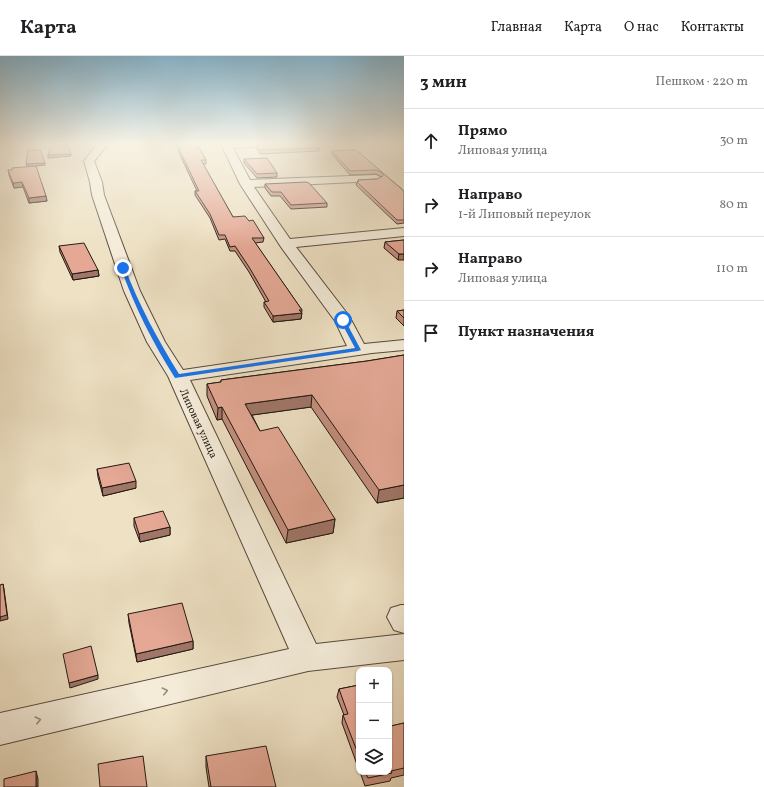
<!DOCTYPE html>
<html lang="ru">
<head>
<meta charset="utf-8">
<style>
	body { margin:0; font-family:Vollkorn,serif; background:#f6f6f6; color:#202124 }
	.controls { position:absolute; right:12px; bottom:12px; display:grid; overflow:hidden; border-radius:8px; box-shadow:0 1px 3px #0004 }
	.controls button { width:36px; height:36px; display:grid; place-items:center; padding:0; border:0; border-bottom:1px solid #e0e0e0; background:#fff; color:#202124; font:20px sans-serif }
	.stop { position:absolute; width:12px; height:12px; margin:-9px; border:3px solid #1a73e8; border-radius:50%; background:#fff }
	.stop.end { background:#1a73e8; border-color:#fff; box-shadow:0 1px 4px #0008 }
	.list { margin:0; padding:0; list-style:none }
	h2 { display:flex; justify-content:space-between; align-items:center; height:52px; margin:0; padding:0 16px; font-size:17px }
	h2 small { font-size:13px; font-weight:400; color:#757577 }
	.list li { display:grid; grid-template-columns:26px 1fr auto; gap:12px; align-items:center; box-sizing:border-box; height:64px; padding:0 16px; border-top:1px solid #e0e0e0 }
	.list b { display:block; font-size:15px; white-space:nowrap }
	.list p { margin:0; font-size:13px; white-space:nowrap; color:#757577 }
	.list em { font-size:13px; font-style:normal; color:#757577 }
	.icon { flex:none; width:22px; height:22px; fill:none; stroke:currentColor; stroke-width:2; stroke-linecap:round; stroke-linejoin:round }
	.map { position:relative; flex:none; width:404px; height:731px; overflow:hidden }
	header { display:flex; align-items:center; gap:24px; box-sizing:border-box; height:56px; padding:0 20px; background:#fff; border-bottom:1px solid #e0e0e0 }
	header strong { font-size:19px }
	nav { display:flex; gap:22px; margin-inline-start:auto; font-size:14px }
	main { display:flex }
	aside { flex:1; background:#fff }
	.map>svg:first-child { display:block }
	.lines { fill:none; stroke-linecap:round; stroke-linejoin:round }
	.street-casing { stroke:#564a3e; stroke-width:2 }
	.street { fill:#f4ecd9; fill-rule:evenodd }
	.wall { fill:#c49080; stroke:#231712 }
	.shaded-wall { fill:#a07668; stroke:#231712 }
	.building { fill:#e4a895; stroke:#231712 }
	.oneway { stroke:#968c7f }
	.route { fill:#1a73e8 }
	.labels { text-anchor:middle; stroke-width:3; stroke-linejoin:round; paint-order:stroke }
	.street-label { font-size:11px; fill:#231712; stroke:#f4ecd9 }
</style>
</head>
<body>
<header>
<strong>Карта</strong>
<nav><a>Главная</a><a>Карта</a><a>О нас</a><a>Контакты</a></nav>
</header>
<main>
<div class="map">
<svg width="404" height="731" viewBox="0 0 404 731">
	<rect width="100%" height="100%" fill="#eee1c4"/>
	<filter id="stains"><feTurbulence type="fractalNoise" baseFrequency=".005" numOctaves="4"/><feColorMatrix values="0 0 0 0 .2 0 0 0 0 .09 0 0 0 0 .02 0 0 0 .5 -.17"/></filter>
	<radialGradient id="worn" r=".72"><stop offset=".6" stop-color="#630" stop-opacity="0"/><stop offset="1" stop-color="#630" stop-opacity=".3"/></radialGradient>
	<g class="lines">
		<g class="street-casing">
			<g id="street">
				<polygon points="97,88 108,88 94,105 102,126 104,139 140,235 165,286 183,314 347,290 335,265 281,191 240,128 221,88 260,88 255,91 233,92 250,124 376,119 382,122 376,125 254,131 290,183 404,172 404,180 296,191 349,260 364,288 404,284 404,294 372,297 190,324 316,588 404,578 404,604 308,615 0,689 0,657 289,593 168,320 147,286 124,235 92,139 90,126 84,105"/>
				<polygon points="401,549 404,549 404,577 394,574 387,561 391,552"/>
			</g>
		</g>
		<use href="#street" class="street"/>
	</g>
	<g class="wall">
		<polygon points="177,88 197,88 206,104 206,108 203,108 233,161 249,165 264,182 263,186 255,187 302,254 301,263 273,266 264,251 264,246 266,246 249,216 235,195 230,195 225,183 219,184 210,162 195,139 195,135 197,135 179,97"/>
		<polygon points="256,89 320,92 319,95 260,98 256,92"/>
		<polygon points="356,94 404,135 404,167 397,168 356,129 357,126 358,126 358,124 377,123 382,121 376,118 350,119 332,98 332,95"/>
		<polygon points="244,103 277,117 277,121 257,122 244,107"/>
		<polygon points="8,114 46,140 47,145 29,147 23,131 14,132 9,119"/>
		<polygon points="265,128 327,147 327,151 291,153 280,140 271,140 265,132"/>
		<polygon points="404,184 398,204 384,192 385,186"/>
		<polygon points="59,190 98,214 99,220 73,224 60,196"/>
		<polygon points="404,254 404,270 396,262 397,255"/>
		<polygon points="404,299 404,442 377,447 311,351 252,359 260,375 335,463 333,477 286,487 222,363 217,364 207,340 207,328 221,326 221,324 367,305"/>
		<polygon points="97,413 136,432 103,440 98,421"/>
		<polygon points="134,462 170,471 170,479 140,486 134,470"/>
		<polygon points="128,558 193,585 193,593 137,606 129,567"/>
		<polygon points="359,629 359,714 342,667 343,659 344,659 337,641 339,633"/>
		<polygon points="404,667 404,719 391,722 390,725 365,730 360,716 389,716 391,670"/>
		<polygon points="206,700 276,731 209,731 206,711"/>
	</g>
	<g class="shaded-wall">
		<polygon points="71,98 71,100 48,102 48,99"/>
		<polygon points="45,107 45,109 27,111 26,108"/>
		<polygon points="22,126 23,131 14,132 13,127"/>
		<polygon points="46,140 47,145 29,147 29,142"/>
		<polygon points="399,198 404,198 404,204 398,204"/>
		<polygon points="98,214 99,220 73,224 72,218"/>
		<polygon points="302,257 301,263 273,266 273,260"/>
		<polygon points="312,339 311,351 245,360 245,348"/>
		<polygon points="222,351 222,363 217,364 218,352"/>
		<polygon points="136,425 136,432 103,440 102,432"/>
		<polygon points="404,429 404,442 377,447 379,434"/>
		<polygon points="335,463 333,477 286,487 288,474"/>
		<polygon points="170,471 170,479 140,486 139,478"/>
		<polygon points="3,528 4,533 8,563 0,565"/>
		<polygon points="193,585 193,593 137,606 136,598"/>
		<polygon points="98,619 98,623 70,632 69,627"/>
		<polygon points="36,715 38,723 38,731 36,731"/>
	</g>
	<g class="building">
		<polygon points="51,88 67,88 71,98 48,99"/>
		<polygon points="178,88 197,88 206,104 201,104 233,161 245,160 249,165 253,164 264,182 252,182 302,254 299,254 302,257 273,260 264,246 269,245 249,211 235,190 230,191 225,179 219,179 210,158 195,135 199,135 179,93"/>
		<polygon points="256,88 320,88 320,92 260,94 256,89"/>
		<polygon points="28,94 40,94 45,107 26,108"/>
		<polygon points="356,94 404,135 404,164 397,164 357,126 359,125 358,124 377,123 383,120 383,117 376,114 350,115 332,95"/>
		<polygon points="267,102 277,117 257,118 244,103"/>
		<polygon points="36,110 46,140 29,142 22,126 13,127 8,114 12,114 12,112"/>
		<polygon points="306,126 309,127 327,147 291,149 281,136 272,136 265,128"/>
		<polygon points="404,184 404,198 399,198 385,186"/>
		<polygon points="84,187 98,214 72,218 59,190"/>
		<polygon points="404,254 404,262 397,255"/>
		<polygon points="404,299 404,429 379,434 312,339 245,348 260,375 278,371 335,463 288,474 222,351 218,352 207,328 221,326 221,324 367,305"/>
		<polygon points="129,407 136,425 102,432 97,413"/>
		<polygon points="163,455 170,471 139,478 134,462"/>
		<polygon points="3,528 7,559 0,561 0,529"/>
		<polygon points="182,547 193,585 136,598 128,558"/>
		<polygon points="91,590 98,619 69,627 63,598"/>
		<polygon points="359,629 359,700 343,659 348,658 339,633"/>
		<polygon points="389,666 390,666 391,670 404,667 404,712 391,715 392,717 368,722 365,716 389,716"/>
		<polygon points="266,690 276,731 211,731 206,700"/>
		<polygon points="143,700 147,731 100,731 98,708"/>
		<polygon points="36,715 36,731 4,731 4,723"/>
	</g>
	<defs><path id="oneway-chevron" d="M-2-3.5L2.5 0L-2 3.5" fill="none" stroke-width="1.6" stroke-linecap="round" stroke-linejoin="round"/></defs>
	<g class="oneway">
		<use href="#oneway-chevron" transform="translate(165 635) rotate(-13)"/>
		<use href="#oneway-chevron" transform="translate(38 664) rotate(-13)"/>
	</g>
	<linearGradient id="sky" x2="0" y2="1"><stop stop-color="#88b8d2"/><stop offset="0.46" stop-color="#f7f2e4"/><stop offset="1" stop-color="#f7f2e4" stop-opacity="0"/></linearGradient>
	<rect width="404" height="191" fill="url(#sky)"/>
	<path class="route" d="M123,210l2,2c14,37 33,72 54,106l176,-26 -15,-28 3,-1 2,1 16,30 -3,1 -183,27c-22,-35 -41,-72 -54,-110z"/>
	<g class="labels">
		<g class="street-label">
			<text transform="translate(199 367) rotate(65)" y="4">Липовая улица</text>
		</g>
	</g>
	<rect width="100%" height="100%" filter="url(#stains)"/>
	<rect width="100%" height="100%" fill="url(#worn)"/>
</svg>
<div class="controls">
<button>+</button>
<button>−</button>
<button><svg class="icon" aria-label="layers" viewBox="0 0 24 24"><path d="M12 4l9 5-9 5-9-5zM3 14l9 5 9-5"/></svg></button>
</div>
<div class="stop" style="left:343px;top:264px"></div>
<div class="stop end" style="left:123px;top:212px"></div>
</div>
<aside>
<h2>3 мин<small>Пешком · 220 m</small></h2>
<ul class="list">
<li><svg class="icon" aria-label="ahead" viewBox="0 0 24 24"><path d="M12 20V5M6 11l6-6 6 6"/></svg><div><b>Прямо</b><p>Липовая улица</p></div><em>30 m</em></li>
<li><svg class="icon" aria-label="right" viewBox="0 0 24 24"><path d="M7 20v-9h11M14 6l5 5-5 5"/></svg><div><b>Направо</b><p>1-й Липовый переулок</p></div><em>80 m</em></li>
<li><svg class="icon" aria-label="right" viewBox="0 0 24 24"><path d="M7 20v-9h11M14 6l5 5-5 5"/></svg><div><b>Направо</b><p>Липовая улица</p></div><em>110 m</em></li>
<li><svg class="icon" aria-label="arrive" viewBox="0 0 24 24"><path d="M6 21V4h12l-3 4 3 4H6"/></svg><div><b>Пункт назначения</b></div></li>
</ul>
</aside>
</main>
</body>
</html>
